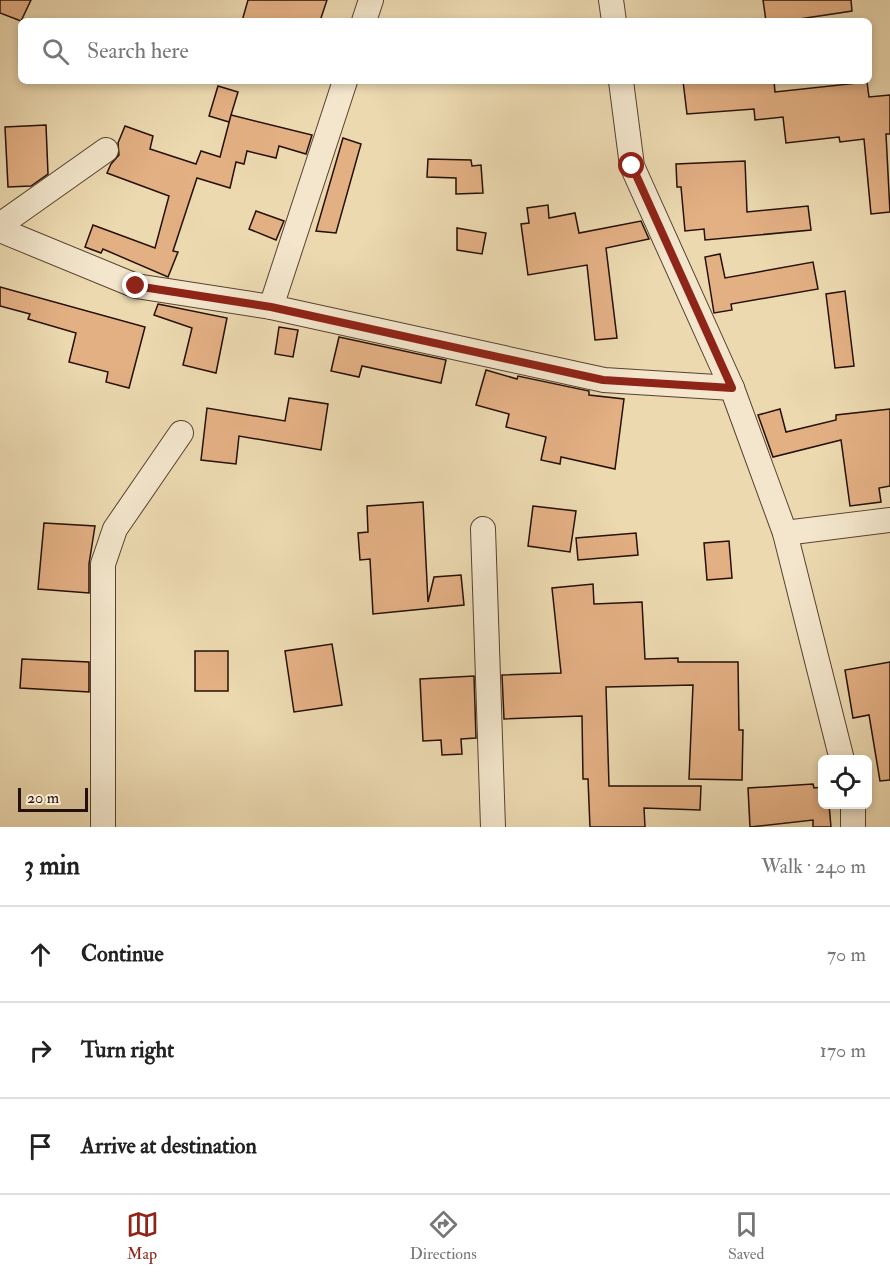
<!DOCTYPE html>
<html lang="en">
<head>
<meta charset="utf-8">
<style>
	body { margin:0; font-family:"IM FELL Double Pica",serif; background:#f6f6f6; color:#222 }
	.controls { position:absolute; right:18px; bottom:18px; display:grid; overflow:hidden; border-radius:9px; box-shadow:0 3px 9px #0003 }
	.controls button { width:54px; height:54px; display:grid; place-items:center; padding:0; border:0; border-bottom:2px solid #e0e0e0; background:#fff; color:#222; font:30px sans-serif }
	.scale { position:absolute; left:18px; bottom:15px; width:70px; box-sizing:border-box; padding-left:6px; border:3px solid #251005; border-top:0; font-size:16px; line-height:21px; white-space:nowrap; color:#251005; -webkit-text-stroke:4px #f3e6cc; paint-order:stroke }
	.stop { position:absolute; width:18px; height:18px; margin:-14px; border:4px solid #8f2418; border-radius:50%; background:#fff }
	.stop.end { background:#8f2418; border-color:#fff; box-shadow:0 2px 6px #0008 }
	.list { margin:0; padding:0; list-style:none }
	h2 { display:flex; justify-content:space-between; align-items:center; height:78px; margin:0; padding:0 24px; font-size:26px }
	h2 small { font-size:20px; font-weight:400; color:#767676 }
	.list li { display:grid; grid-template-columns:39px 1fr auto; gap:18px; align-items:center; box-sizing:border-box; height:96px; padding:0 24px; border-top:2px solid #e0e0e0 }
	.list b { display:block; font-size:22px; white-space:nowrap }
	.list em { font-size:20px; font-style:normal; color:#767676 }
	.icon { flex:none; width:33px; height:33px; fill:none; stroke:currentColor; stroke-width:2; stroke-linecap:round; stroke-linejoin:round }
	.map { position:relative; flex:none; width:890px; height:827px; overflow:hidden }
	.search { position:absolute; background:#fff; box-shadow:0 3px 9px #0003; left:18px; right:18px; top:18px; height:66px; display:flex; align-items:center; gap:15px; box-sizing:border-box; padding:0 21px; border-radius:9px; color:#767676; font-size:22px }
	.sheet { height:366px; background:#fff }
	nav { display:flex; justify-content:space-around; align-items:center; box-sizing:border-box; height:84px; border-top:2px solid #e0e0e0; background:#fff; font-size:16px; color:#767676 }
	nav a { display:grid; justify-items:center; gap:3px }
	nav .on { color:#8f2418 }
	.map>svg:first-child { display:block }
	.building { fill:#e3b084; stroke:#251005; stroke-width:1.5 }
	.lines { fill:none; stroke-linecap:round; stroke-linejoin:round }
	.minor-casing { stroke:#574230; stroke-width:26 }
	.minor { stroke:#f3e6cc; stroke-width:24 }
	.route { stroke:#8f2418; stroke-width:8 }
</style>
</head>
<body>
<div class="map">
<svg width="890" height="827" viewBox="0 0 890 827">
	<rect width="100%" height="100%" fill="#ecd9b0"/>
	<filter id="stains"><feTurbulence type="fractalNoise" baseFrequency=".00333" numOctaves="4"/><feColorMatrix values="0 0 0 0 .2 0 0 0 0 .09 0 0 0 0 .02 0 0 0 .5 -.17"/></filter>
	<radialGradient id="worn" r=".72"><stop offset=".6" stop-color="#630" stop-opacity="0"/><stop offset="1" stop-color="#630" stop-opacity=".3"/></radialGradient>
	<g class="building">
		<polygon points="0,0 31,0 21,21 0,13"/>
		<polygon points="248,0 327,0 320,21 242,21"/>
		<polygon points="763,0 851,0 852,11 786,21 766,21"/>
		<polygon points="683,81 774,81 775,92 867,82 869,97 890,95 890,134 886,134 890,212 871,214 864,139 840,142 839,137 786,143 783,117 755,120 754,109 687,114"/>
		<polygon points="218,86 238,92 231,115 312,135 306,154 279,146 276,158 247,151 244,164 236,162 230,188 197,178 173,251 178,252 168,277 103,249 101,253 85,247 93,225 155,248 169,196 107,173 111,164 119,155 118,143 125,126 153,136 150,149 196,164 201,151 220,157 231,115 229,122 209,116"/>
		<polygon points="46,125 48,174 31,186 8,187 5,127"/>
		<polygon points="343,138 361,144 336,233 316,231"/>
		<polygon points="428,159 471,160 472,166 481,165 483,193 456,194 456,178 427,177"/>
		<polygon points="745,161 747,212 808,206 811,230 705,240 704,229 685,231 681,187 677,187 676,164"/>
		<polygon points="548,205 549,218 575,213 579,233 641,221 649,239 606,248 617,338 595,340 587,265 528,275 521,224 529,223 527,208"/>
		<polygon points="256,211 284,221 276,240 249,229"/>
		<polygon points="457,228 486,233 482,254 457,250"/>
		<polygon points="720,254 725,278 813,262 818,289 731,304 732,310 714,313 705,257"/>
		<polygon points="0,287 145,327 129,388 106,382 108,372 69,362 76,333 28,319 30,314 0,306"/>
		<polygon points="845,291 854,366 835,368 826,294"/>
		<polygon points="158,304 227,318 216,373 183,365 192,328 154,315"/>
		<polygon points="279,327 298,330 293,357 275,354"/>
		<polygon points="339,337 446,360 441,383 362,366 359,377 331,371"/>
		<polygon points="486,370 517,379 518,376 589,391 589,395 624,399 615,469 561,457 560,464 541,460 546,437 506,427 509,414 476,405"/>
		<polygon points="289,398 328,404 321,450 239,436 236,464 201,460 207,408 285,421"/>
		<polygon points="780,409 786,432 836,420 836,415 890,409 890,486 879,488 881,502 850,506 841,440 773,457 758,415"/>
		<polygon points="423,502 428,602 434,577 461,575 464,605 373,614 370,559 360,560 358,533 368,532 367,506"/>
		<polygon points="533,506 576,511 570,552 528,546"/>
		<polygon points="44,523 95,526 89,564 89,593 38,589"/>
		<polygon points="636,533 638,555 578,560 576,538"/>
		<polygon points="729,541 732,578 707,580 704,543"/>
		<polygon points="593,584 594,604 642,602 645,659 678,658 678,662 738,662 739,730 743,730 742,780 689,779 693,685 606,687 609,786 701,786 700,810 644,808 645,827 590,827 588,779 583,779 582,716 504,719 502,675 561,673 552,588"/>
		<polygon points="332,644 342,705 294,712 285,651"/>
		<rect x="195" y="651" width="33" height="40"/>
		<polygon points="22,659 89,662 89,692 20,688"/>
		<polygon points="890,662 890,780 880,781 869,715 853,718 845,670"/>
		<polygon points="474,676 476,738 461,739 462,754 442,755 441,740 423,741 420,679"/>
		<polygon points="813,784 814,788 822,787 822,804 829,804 831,827 813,827 813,820 750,827 748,788"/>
	</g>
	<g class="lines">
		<g class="minor-casing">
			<g id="minor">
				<polyline points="611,0 614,21"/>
				<polyline points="364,21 371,0"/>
				<polyline points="345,81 271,307 604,380 732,388"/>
				<polyline points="621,81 632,166 732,388 785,533 842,760"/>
				<polyline points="0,225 106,150"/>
				<polyline points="0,230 136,286 271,307"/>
				<polyline points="483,529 493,827"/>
				<polyline points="785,533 890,520"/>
				<polyline points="853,804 853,827"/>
				<polyline points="103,827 103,564 115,529 181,433"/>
			</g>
		</g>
		<use href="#minor" class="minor"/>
	</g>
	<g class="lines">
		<polyline class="route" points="136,286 271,307 603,380 732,388 632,166"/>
	</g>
	<rect width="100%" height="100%" filter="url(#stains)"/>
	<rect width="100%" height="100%" fill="url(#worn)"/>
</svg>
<div class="controls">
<button><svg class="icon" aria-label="locate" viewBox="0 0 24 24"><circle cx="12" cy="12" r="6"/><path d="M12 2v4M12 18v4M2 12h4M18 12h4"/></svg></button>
</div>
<div class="scale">20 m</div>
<div class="stop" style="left:632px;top:166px"></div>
<div class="stop end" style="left:136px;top:286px"></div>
<div class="search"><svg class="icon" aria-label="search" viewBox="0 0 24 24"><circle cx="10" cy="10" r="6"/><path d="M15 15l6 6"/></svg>Search here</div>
</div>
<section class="sheet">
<h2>3 min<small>Walk · 240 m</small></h2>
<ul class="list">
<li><svg class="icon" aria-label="ahead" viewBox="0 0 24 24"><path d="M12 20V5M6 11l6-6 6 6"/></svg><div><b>Continue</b></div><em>70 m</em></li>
<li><svg class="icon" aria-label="right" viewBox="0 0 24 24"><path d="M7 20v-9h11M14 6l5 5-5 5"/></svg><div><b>Turn right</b></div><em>170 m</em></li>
<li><svg class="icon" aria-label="arrive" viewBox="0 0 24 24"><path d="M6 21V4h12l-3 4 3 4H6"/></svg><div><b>Arrive at destination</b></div></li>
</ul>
</section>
<nav>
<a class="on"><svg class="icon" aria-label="map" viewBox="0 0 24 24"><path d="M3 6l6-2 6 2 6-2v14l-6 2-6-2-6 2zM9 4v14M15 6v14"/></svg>Map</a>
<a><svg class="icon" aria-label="directions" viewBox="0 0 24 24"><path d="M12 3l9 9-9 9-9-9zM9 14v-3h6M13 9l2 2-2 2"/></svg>Directions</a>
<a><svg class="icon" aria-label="saved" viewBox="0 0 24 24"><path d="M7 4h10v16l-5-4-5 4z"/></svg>Saved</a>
</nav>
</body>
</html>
